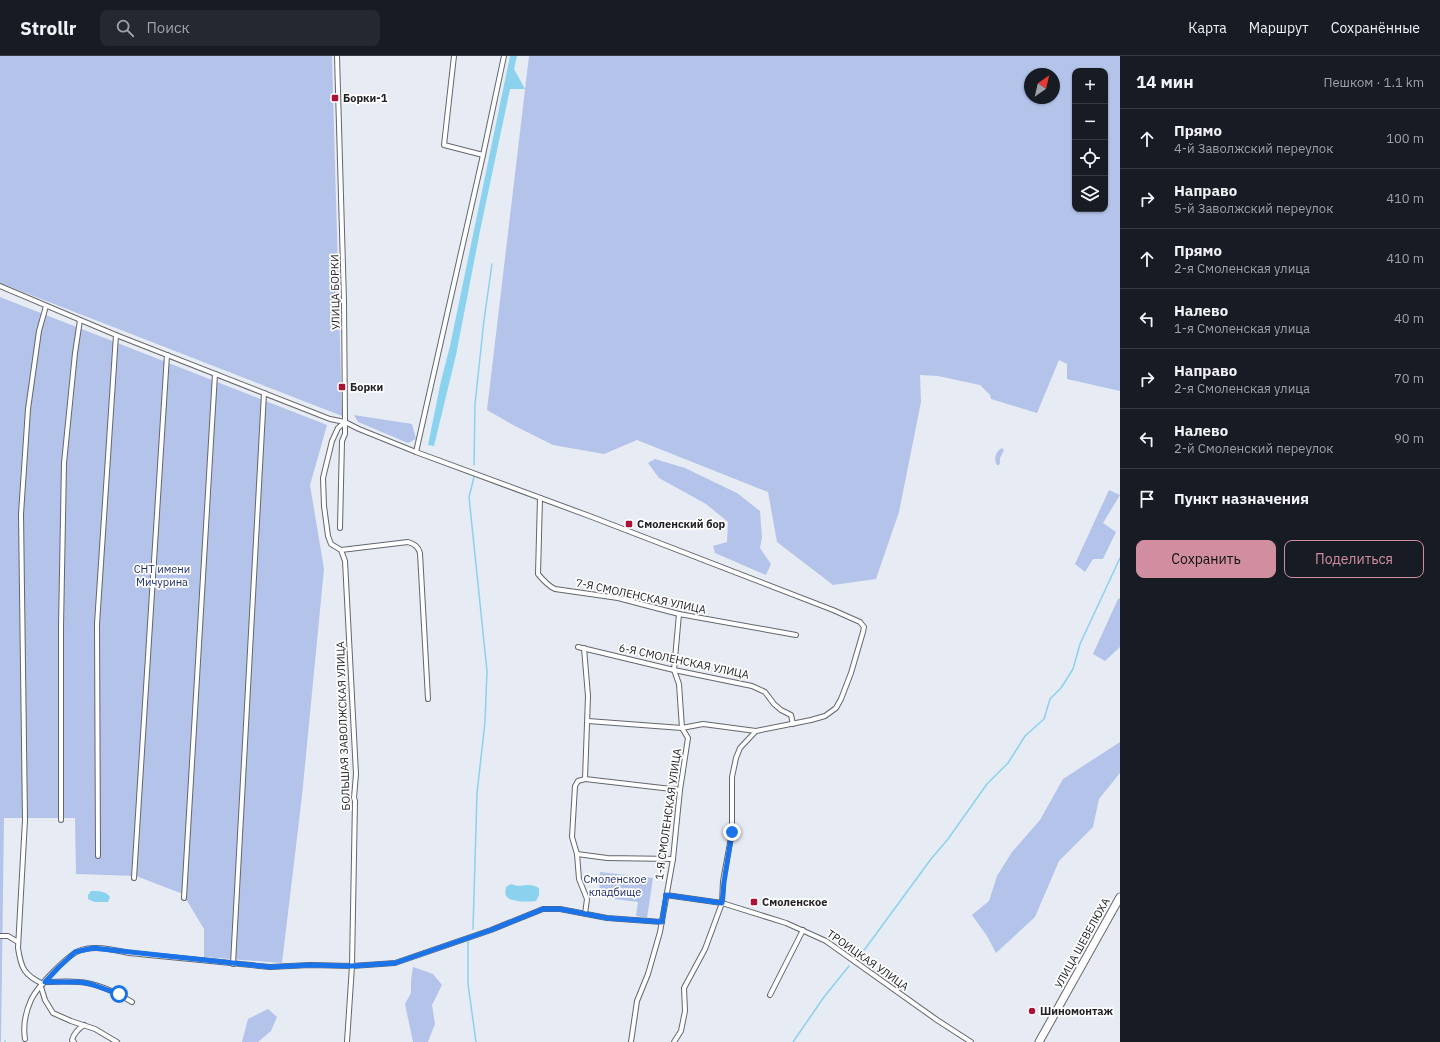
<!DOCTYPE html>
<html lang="ru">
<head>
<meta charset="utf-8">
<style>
	body { margin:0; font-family:"IBM Plex Sans",sans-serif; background:#242831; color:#f1f3f6 }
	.controls { position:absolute; right:12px; top:12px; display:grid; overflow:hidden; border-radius:8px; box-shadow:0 1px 3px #0004 }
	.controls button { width:36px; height:36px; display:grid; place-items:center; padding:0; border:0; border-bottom:1px solid #363941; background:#171b24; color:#f1f3f6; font:20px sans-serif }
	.compass { position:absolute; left:1024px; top:12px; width:36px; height:36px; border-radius:50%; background:#171b24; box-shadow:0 1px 3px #0004; rotate:34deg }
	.stop { position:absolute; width:12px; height:12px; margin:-9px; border:3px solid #1a73e8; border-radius:50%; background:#fff }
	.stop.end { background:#1a73e8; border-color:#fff; box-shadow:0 1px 4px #0008 }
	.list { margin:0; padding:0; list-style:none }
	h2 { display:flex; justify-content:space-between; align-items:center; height:52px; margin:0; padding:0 16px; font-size:17px }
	h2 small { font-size:13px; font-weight:400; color:#9ea1a6 }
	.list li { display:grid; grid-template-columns:26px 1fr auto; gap:12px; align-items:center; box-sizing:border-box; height:60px; padding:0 16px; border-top:1px solid #363941 }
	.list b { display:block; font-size:15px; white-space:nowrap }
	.list p { margin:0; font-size:13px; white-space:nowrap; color:#9ea1a6 }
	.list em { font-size:13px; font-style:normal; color:#9ea1a6 }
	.actions { display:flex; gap:8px; padding:12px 16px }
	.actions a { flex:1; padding:9px 0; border:1px solid #d18e9f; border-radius:8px; text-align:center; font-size:14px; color:#d18e9f }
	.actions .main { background:#d18e9f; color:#111 }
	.icon { flex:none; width:22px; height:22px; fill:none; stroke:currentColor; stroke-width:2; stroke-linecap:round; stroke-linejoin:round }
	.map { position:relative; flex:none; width:1120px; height:986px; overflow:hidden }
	header { display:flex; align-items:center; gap:24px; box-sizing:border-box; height:56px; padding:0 20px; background:#171b24; border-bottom:1px solid #363941 }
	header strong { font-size:19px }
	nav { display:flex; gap:22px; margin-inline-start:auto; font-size:14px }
	.search { width:280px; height:36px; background:#242831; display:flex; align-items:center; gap:10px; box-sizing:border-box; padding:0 14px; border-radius:8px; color:#9ea1a6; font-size:15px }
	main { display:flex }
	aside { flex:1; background:#171b24 }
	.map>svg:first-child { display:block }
	.green { fill:#b4c3ea; fill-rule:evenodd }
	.water { fill:#8bd2ef }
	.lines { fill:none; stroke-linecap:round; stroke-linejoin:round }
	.stream { stroke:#8bd2ef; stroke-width:1.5 }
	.minor-casing { stroke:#63666d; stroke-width:6 }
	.primary-casing { stroke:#63666d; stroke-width:9 }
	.minor { stroke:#fff; stroke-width:4 }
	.primary { stroke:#fff; stroke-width:7 }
	.route { stroke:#1a73e8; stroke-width:5 }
	.poi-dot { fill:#aa1334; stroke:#fff; stroke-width:1.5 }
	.labels { text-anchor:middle; stroke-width:3.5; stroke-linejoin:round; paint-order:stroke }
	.poi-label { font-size:11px; font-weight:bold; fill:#222326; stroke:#fff; text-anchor:start }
	.street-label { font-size:11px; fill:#222326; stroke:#fff }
	.park-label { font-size:11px; fill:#1a2968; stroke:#fff }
</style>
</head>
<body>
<header>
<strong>Strollr</strong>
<div class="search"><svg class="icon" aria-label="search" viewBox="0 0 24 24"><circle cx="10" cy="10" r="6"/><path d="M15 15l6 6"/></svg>Поиск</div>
<nav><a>Карта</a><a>Маршрут</a><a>Сохранённые</a></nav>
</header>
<main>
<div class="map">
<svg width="1120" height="986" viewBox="0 0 1120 986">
	<rect width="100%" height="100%" fill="#e7ebf3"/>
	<g class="green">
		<polygon points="0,0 332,0 342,360 0,227"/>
		<path d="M529,0h591v335l-53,-12v-15l-8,-4 -22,53 -46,-14 -1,-4 -10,-10 -42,-9 -18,-1 1,27 -22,110 -23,67 -43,6 -56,-43 -9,-50 -131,-52 -33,14 -51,-9 -40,-20 -26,-15zM1075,15h30v138h-30zM1030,18h24v24h-24z"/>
		<polygon points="0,241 327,369 310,429 324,513 302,740 282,907 204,901 204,873 183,838 136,820 76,818 75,762 4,762 1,986 0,986"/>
		<polygon points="354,359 412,368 416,383 408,387 358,366"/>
		<path d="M1002,392l2,2 -4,8v5l-1,2h-2c-4,-6 -1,-14 5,-17z"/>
		<polygon points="655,403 685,412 737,437 760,455 762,481 760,492 771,508 766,519 715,497 713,490 727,486 728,466 706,448 659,422 648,407"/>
		<polygon points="1109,434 1120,439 1103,467 1116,476 1103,503 1093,503 1085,516 1075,508"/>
		<polygon points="1120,542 1120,591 1105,605 1093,598 1118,543"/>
		<polygon points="1120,686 1120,717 1099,743 1093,771 1059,805 1035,861 996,897 987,880 972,859 989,845 997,820 1012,796 1040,764 1063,723"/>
		<polygon points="600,816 653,822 647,862 636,860 638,846 599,841"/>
		<polygon points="413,911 433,918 442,929 432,949 435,968 428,986 413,986 405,948 411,937 411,924"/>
		<polygon points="268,953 277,961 271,975 258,986 242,986 248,963"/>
	</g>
	<g class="water">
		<polygon points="510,0 517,0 514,13 525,33 510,33 480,175 456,299 434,390 428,389 441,325 450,290"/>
		<path d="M511,828c13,5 15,-3 28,4v7l-3,6c-6,1 -25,1 -29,-4 -3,-3 -1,-7 -1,-10z"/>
		<path d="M91,835c7,0 15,0 19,6l-2,5h-14l-6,-3v-4z"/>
	</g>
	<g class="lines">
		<g class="stream">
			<polyline points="474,409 475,348 484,264 492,208"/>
			<polyline points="473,873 477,737 485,666 487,615 469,441 474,421"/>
			<polyline points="468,885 468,928 476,986"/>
			<polyline points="857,901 865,893 931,803 948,783 987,728 1008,707 1025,680 1044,663 1050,643 1061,632 1073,613 1080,588 1120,502"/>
			<polyline points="5,985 5,986"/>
			<polyline points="793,986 824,941 849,910"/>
		</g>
		<g class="minor-casing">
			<g id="minor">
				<polyline points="337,0 344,245 345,366 345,378 342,385 340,472"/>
				<polyline points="454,0 444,89 483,99"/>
				<polyline points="0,230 116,279 330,363 345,366 359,373 416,396 592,461 833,554 860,566 864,571 863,576 851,617 841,643 836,652 825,660 811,664 756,675 740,692 736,702 732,721 732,776 723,825 722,847 705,893 684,932 685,955 681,975 674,986"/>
				<polyline points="345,366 338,372 332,385 323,422 324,450 328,480 331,488 341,494 345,505 356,718 354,742 355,745 352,910 347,986"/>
				<polyline points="416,396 483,99 504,0"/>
				<path d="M540,442l-2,76c5,6 10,12 17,15l63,9 61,16 117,21"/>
				<path d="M341,494l67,-8c6,2 10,4 12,11l8,146"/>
				<polyline points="578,591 674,614 752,630 765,636 774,648 781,654 791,659 793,668"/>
				<polyline points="584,592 588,640 585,723 578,725 575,730 572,781 577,798 579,823 587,843 585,858"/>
				<polyline points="588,665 682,672 703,668 756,675"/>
				<polyline points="585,723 680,734"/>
				<polyline points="61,764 61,571 64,407 75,297 80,264"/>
				<polyline points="577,798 607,802 673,803"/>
				<polyline points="98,800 97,568 116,279"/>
				<polyline points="134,822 167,299"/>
				<polyline points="666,839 722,847 786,867 826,885 937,964 971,986"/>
				<polyline points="184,842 215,318"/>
				<polyline points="0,880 8,880 18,886"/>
				<polyline points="233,908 264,337"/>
				<path d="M45,926c11,0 23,-1 34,0 19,1 38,11 53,20"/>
				<path d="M43,928c-19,-9 -22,-16 -25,-36l7,-128 -4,-306 7,-105 11,-78 7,-25"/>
				<polyline points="41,931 45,944 53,957 71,965 95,973 117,986"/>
				<polyline points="770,939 803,874"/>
				<path d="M25,983c-2,-13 1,-28 6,-39 6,-13 37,-46 50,-50 15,-5 33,0 48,3l141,14 40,-2 42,1 43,-3 96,-33 52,-21h17l47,9 55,4"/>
				<path d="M74,986l-2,-2c2,-7 6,-11 12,-15"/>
				<polyline points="631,986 637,945 648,918 660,876 673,803 680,734 688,682 682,672 679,628 674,614 679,558"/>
			</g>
		</g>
		<g class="primary-casing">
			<polyline id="primary" points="1039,986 1120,841"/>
		</g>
		<use href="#minor" class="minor"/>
		<use href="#primary" class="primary"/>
	</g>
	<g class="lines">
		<polyline class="route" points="119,938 91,928 80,926 45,926 59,911 75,896 93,892 270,911 310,909 352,910 395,907 491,874 543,853 560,853 607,862 662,866 666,839 722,847 724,826 732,776"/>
	</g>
	<g class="poi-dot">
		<rect x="331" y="38" width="8" height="8" rx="2"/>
		<rect x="338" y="327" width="8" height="8" rx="2"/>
		<rect x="625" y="464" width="8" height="8" rx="2"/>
		<rect x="750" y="842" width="8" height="8" rx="2"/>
		<circle cx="1032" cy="955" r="4"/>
	</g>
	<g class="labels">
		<g class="poi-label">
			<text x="343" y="46">Борки-1</text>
			<text x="350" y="335">Борки</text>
			<text x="637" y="472">Смоленский бор</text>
			<text x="762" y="850">Смоленское</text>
			<text x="1040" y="959">Шиномонтаж</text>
		</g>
		<g class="street-label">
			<text transform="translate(335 236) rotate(-91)" y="4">УЛИЦА БОРКИ</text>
			<text transform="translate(641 540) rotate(12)" y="4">7-Я СМОЛЕНСКАЯ УЛИЦА</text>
			<text transform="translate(684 605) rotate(12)" y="4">6-Я СМОЛЕНСКАЯ УЛИЦА</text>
			<text transform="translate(343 670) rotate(-92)" y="4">БОЛЬШАЯ ЗАВОЛЖСКАЯ УЛИЦА</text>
			<text transform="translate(668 758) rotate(-82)" y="4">1-Я СМОЛЕНСКАЯ УЛИЦА</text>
			<text transform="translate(1082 887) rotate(-61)" y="4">УЛИЦА ШЕВЕЛЮХА</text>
			<text transform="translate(868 904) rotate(35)" y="4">ТРОИЦКАЯ УЛИЦА</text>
		</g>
		<g class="park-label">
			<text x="162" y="517">СНТ имени<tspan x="162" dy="13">Мичурина</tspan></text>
			<text x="615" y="827">Смоленское<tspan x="615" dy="13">кладбище</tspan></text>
		</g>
	</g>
</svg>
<div class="controls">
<button>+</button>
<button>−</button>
<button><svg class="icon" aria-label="locate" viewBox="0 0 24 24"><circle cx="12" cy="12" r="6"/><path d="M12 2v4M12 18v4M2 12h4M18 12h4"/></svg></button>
<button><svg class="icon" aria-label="layers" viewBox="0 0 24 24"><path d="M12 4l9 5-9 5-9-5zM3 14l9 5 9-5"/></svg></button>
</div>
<svg class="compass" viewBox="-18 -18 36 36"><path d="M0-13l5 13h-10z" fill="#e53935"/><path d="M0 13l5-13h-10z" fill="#9ea1a6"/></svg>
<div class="stop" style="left:119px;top:938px"></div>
<div class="stop end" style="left:732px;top:776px"></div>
</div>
<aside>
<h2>14 мин<small>Пешком · 1.1 km</small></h2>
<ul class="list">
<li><svg class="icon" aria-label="ahead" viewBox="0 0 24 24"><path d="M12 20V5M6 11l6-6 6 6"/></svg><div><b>Прямо</b><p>4-й Заволжский переулок</p></div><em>100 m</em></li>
<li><svg class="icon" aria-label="right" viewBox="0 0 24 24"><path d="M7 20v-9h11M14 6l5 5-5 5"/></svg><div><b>Направо</b><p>5-й Заволжский переулок</p></div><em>410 m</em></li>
<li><svg class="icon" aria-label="ahead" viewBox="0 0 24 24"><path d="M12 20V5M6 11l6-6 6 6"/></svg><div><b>Прямо</b><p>2-я Смоленская улица</p></div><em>410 m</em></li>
<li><svg class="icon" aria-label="left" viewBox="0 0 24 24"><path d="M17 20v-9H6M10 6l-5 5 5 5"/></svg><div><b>Налево</b><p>1-я Смоленская улица</p></div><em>40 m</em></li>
<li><svg class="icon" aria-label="right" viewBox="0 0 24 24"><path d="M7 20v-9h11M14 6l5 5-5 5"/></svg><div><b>Направо</b><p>2-я Смоленская улица</p></div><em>70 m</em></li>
<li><svg class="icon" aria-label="left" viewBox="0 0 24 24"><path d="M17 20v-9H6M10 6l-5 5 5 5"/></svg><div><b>Налево</b><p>2-й Смоленский переулок</p></div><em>90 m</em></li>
<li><svg class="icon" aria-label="arrive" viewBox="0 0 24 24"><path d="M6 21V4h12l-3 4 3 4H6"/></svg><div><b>Пункт назначения</b></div></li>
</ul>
<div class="actions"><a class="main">Сохранить</a><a>Поделиться</a></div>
</aside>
</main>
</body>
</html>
